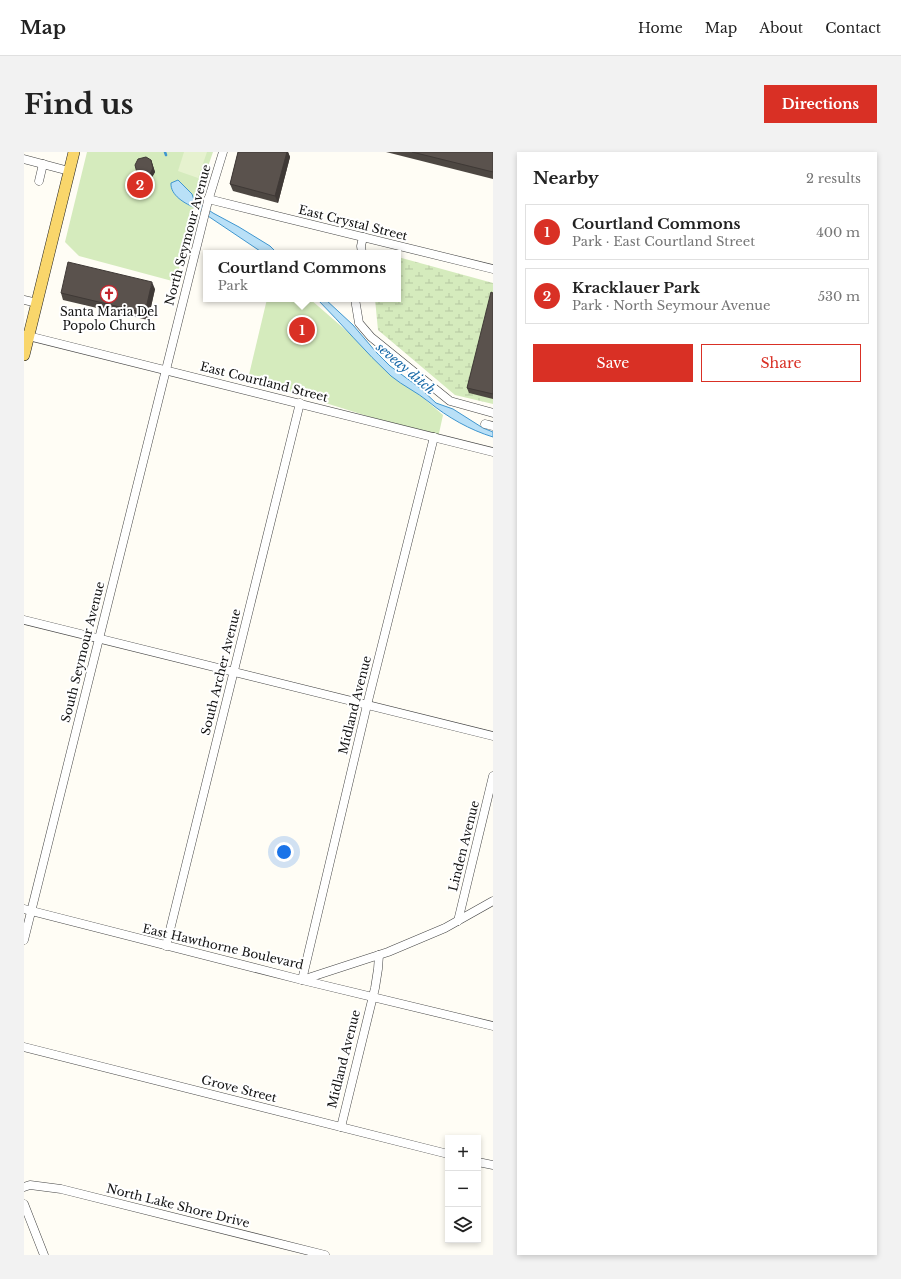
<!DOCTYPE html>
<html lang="en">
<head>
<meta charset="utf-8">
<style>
	body { margin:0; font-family:"Libre Baskerville",serif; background:#f2f2f2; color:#222 }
	.controls { position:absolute; right:12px; bottom:12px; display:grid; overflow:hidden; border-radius:0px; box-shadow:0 2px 6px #0003 }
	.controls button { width:36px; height:36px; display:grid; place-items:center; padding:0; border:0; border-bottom:1px solid #e0e0e0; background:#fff; color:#222; font:20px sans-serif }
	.you { position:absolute; left:260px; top:700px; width:14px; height:14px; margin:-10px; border:3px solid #fff; border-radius:50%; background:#1a73e8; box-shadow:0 0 0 6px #1a73e833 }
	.badge { display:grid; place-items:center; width:26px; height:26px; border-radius:50%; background:#d93025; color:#fff; font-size:13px; font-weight:700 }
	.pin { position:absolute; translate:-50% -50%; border:2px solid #fff; box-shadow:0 1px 4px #0006 }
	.popup { position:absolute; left:179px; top:98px; width:198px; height:52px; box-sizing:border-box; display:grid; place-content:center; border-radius:0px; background:#fff; filter:drop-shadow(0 1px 3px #0005); font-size:13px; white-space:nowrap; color:#767676 }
	.popup b { font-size:15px; color:#222 }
	.popup::after { content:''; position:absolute; left:50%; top:100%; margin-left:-8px; border:8px solid transparent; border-top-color:#fff }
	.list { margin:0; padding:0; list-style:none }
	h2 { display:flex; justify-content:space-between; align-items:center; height:52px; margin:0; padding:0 16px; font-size:17px }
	h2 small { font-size:13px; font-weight:400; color:#767676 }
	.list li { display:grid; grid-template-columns:26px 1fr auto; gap:12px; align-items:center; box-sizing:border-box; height:56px; margin:0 8px 8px; padding:0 8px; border:1px solid #e0e0e0; border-radius:0px }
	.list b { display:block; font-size:15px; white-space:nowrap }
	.list p { margin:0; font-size:13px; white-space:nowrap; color:#767676 }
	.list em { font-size:13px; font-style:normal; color:#767676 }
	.actions { display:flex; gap:8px; padding:12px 16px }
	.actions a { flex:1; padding:9px 0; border:1px solid #d93025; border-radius:0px; text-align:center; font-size:14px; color:#d93025 }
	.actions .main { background:#d93025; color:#fff }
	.icon { flex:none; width:22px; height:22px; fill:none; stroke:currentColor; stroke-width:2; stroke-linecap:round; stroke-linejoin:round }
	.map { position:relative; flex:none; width:469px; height:1103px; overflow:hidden; border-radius:0px }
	header { display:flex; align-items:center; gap:24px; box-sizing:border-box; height:56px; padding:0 20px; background:#fff; border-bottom:1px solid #e0e0e0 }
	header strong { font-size:19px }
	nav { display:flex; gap:22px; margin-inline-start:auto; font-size:14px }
	.intro { display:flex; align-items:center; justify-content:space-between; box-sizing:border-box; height:96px; padding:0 24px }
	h1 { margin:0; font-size:28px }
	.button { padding:10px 18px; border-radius:0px; background:#d93025; color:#fff; font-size:14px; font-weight:700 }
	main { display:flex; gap:24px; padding:0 24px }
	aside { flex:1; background:#fff; border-radius:0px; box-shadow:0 2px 6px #0003 }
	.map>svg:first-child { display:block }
	.wetland { fill:url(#wetland-marsh) }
	.park { fill:#d5ebbd }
	.pitch { fill:#e6f2cf }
	.water { fill:#b9e0f7; stroke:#3f96cf }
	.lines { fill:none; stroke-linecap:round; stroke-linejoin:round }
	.stream { stroke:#3f96cf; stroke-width:2.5 }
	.minor-casing { stroke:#444; stroke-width:9 }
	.major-casing { stroke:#222; stroke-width:12 }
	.minor { stroke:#fff; stroke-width:8 }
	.major { stroke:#f9d66b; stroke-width:11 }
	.wall { fill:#4d4742 }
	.shaded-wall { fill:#3f3936 }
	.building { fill:#5a524d; stroke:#3f3936 }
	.labels { text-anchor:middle; stroke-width:4; stroke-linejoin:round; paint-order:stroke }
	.street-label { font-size:12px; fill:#111; stroke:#fff }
	.poi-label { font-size:12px; fill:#111; stroke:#fff }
	.water-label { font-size:13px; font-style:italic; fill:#1768a6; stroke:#fff }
</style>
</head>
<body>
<header>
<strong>Map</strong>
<nav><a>Home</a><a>Map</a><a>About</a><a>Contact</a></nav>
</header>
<div class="intro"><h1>Find us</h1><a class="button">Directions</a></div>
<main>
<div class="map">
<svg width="469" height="1103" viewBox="0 0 469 1103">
	<defs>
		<pattern id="wetland-marsh" width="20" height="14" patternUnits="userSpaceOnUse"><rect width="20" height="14" fill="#d5ebbd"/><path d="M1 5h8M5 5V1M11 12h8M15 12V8" fill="none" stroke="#b6c8a1"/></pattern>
	</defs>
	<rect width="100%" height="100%" fill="#fffdf5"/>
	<polygon class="wetland" points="374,105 469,131 469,252 431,243 354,178 351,147 374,147"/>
	<g class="park">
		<polygon points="63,0 189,0 166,67 152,130 55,104 41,90"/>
		<polygon points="243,147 286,147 419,263 414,286 224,227"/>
	</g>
	<polygon class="pitch" points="160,0 183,0 174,26 154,19"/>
	<g class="water">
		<path d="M154,28l14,14 2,6 19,13 26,14 31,19 7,7h-14l-67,-45c-11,-4 -26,-13 -25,-25z"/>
		<path d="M293,147h8l28,26 23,27 14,14 30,22 16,15 17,6 30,19 10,4v5c-23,-7 -46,-20 -64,-35 -12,-10 -26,-16 -38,-26 -26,-24 -49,-52 -74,-77z"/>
	</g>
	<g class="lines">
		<polyline class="stream" points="141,0 142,3"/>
		<g class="minor-casing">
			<g id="minor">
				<polyline points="0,7 45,19"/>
				<polyline points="15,29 19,12"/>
				<polyline points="184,47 469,117"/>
				<polyline points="338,101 337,94 339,85"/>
				<polyline points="331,147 335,171 347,185 426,249 469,261"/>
				<polyline points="0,148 13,151"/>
				<polyline points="0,183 469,300"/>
				<polyline points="461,272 469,274"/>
				<polyline points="410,285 343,553 278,828 469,874"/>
				<polyline points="0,468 469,584"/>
				<polyline points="0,757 278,828 364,800 421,776 469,749"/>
				<polyline points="434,769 469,624"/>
				<polyline points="0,788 184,49 199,0"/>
				<polyline points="142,794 276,251"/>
				<polyline points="0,895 424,1002"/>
				<polyline points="317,975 351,836 354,817 355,803"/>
				<polyline points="454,1010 469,1013"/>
				<polyline points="0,1035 6,1033 37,1037 301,1103"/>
				<polyline points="0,1052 20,1103"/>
			</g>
		</g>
		<g class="major-casing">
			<polyline id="major" points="0,203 50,0"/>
		</g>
		<use href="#minor" class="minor"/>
		<use href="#major" class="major"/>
	</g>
	<g class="wall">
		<polygon points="214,0 264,0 266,5 254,51 209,39 206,32"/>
		<polygon points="362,0 469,0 469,27"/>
		<polygon points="127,8 131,20 127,27 120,29 115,25 113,21"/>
		<polygon points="131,137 124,168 39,148 37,141"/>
		<polygon points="469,141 469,247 445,241 443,236"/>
	</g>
	<g class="shaded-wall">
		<polygon points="263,0 264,0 266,5 254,51 251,44"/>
		<polygon points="127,8 131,20 127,27 126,22"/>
		<polygon points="128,130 131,137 124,168 121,161"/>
	</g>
	<g class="building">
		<polygon points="214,0 263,0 251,44 206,32"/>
		<polygon points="388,0 469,0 469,20"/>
		<polygon points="122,5 127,8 129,16 126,22 118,24 113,21 111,13 114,7"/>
		<polygon points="44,110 128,130 121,161 37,141"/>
		<polygon points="467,140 469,141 469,242 443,236"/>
	</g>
	<defs>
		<g id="church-ring" transform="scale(0.9)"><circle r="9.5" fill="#fff" stroke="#c4262e" stroke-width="1.5"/><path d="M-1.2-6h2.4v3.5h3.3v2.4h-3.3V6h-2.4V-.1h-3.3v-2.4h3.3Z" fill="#c4262e"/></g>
	</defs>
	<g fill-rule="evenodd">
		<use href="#church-ring" x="85" y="142"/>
	</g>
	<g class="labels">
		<g class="street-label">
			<text transform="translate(329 71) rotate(14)" y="4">East Crystal Street</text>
			<text transform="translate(164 83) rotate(-75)" y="4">North Seymour Avenue</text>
			<text transform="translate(240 230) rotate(14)" y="4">East Courtland Street</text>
			<text transform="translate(59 500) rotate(-76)" y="4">South Seymour Avenue</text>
			<text transform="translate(197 520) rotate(-76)" y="4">South Archer Avenue</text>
			<text transform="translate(331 553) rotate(-76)" y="4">Midland Avenue</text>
			<text transform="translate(440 694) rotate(-76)" y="4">Linden Avenue</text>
			<text transform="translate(199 795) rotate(13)" y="4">East Hawthorne Boulevard</text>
			<text transform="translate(320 907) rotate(-76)" y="4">Midland Avenue</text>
			<text transform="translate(215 937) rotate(14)" y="4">Grove Street</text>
			<text transform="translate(154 1054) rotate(14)" y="4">North Lake Shore Drive</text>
		</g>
		<g class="poi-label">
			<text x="85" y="164">Santa Maria Del<tspan x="85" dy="14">Popolo Church</tspan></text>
		</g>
		<g class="water-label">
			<text transform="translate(382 216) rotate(40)" y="5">seveay ditch</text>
		</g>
	</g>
</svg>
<div class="controls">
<button>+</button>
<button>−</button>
<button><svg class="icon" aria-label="layers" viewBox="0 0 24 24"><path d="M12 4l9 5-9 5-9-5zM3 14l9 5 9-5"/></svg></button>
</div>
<div class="you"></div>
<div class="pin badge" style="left:278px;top:178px">1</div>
<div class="popup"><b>Courtland Commons</b>Park</div>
<div class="pin badge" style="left:116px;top:33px">2</div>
</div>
<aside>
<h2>Nearby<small>2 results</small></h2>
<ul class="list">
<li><span class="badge">1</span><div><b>Courtland Commons</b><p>Park · East Courtland Street</p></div><em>400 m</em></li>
<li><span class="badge">2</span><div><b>Kracklauer Park</b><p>Park · North Seymour Avenue</p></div><em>530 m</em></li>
</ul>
<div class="actions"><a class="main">Save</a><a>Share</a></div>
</aside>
</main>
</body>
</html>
